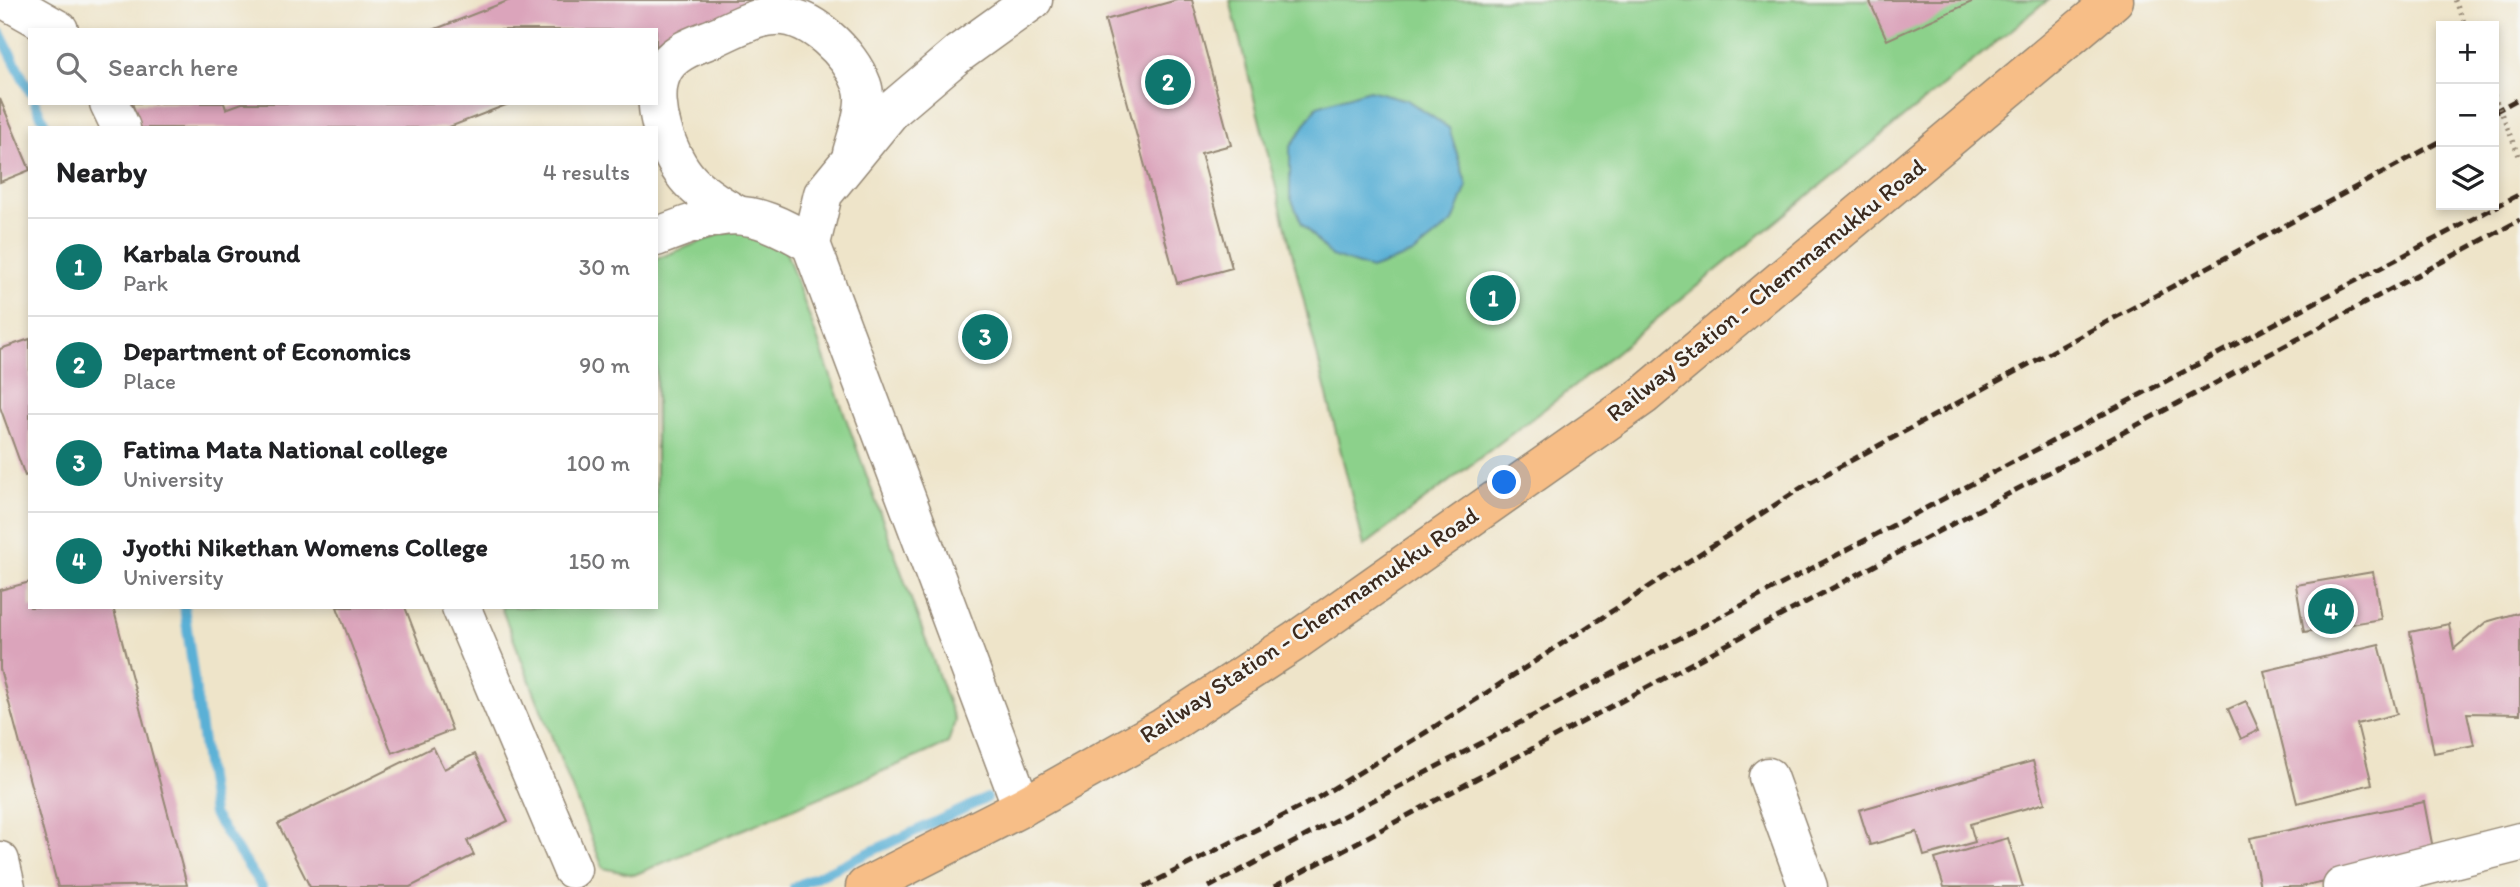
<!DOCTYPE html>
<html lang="en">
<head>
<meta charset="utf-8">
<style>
	body { margin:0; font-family:Itim,sans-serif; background:#f2f2f2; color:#202124 }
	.controls { position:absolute; right:21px; top:21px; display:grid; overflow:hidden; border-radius:0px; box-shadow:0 4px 10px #0003 }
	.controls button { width:63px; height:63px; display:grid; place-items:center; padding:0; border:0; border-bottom:2px solid #e0e0e0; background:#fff; color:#202124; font:35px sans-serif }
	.you { position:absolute; left:1505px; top:483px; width:24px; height:24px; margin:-18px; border:5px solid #fff; border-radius:50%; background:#1a73e8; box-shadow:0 0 0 10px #1a73e833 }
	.badge { display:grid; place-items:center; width:46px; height:46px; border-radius:50%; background:#0f766e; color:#fff; font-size:23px; font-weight:700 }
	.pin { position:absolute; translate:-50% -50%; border:4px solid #fff; box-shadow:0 2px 7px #0006 }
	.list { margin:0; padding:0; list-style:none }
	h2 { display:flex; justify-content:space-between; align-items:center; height:91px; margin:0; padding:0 28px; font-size:30px }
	h2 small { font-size:23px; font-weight:400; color:#757577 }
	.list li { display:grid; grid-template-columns:46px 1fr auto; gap:21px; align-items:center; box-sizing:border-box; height:98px; padding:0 28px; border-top:2px solid #e0e0e0 }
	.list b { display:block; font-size:26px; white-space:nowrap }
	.list p { margin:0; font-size:23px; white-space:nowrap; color:#757577 }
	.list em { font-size:23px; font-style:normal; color:#757577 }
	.icon { flex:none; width:38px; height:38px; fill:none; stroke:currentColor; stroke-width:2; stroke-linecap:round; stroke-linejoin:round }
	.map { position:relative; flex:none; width:2520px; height:887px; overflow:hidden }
	.search { position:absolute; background:#fff; box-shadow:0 4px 10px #0003; left:28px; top:28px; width:630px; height:77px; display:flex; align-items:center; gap:18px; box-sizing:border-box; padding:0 24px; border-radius:0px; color:#757577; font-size:26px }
	.panel { position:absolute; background:#fff; box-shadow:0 4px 10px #0003; left:28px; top:126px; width:630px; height:483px; border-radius:0px }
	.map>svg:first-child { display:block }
	.green { fill:#8cd18b; stroke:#647e54; stroke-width:2 }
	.water { fill:#5ab0d6; stroke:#4a6d7a; stroke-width:2 }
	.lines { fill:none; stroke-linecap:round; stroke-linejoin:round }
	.stream { stroke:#5ab0d6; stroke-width:10 }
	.building { fill:#dba4bb }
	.minor-casing { stroke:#948774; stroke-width:41 }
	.major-casing { stroke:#948774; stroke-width:41 }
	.path { stroke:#948774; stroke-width:4.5; stroke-dasharray:2 5; stroke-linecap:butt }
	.minor { stroke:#fff; stroke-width:38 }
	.major { stroke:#f7be87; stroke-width:38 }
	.rail { stroke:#3b2a1e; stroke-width:5; stroke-dasharray:10 5; stroke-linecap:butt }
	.path-bridge { stroke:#948774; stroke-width:4.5; stroke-dasharray:2 5; stroke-linecap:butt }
	.labels { text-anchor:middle; stroke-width:5; stroke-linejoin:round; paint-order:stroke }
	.street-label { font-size:24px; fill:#3b2a1e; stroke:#f6f6f2 }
</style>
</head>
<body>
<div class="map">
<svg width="2520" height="887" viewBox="0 0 2520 887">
	<rect width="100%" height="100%" fill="#f6f6f2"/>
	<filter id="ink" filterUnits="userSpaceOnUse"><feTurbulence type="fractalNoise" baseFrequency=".0143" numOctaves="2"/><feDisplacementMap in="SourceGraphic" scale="14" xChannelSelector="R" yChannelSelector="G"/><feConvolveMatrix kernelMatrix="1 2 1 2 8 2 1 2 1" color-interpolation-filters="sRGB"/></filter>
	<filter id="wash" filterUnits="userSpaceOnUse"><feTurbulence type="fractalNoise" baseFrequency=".00686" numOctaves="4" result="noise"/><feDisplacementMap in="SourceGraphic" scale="28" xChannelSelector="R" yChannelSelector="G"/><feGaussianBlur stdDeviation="1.57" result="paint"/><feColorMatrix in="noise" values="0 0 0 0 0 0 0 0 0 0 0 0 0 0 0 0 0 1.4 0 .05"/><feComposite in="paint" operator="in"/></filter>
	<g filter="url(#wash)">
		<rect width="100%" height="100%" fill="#eee4c9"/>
		<g class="green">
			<polygon points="1230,0 2048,0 1572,388 1364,546"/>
			<polygon points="759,226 785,249 955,721 948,743 919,756 634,875 603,868 501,607 656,607 656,259 720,234"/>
		</g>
		<polygon class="water" points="1369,90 1407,100 1449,128 1467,186 1453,222 1413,254 1371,269 1331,256 1302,224 1290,196 1290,148 1317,106"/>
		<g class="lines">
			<g class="stream">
				<polyline points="0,33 30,92"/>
				<polyline points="35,103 47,128"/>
				<polyline points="184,607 213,814 262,887"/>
				<polyline points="794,887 987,798"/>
			</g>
		</g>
		<g id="blocks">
			<g class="building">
				<polygon points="510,0 781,0 656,48 656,30 433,30"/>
				<polygon points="1177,0 1192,0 1231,145 1201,153 1232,268 1177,283 1105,20"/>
				<polygon points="1869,0 1976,0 1887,40"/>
				<polygon points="0,99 30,170 0,182"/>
				<polygon points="132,103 224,103 226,109 242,103 511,103 447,128 141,128"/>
				<polygon points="30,339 30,474 25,476 0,407 0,349"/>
				<polygon points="2373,572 2381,619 2304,632 2296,585"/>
				<polygon points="30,582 30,607 113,607 187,885 58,887 0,669 0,590"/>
				<polygon points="337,607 405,607 452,730 392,753"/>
				<polygon points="2520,612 2520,714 2467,713 2474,745 2434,753 2410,632 2449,624 2454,649 2486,622"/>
				<polygon points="2379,644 2397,714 2357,724 2372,784 2297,803 2264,671"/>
				<polygon points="2246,701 2259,730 2241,739 2228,709"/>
				<polygon points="433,747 444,769 475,754 508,821 467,841 474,855 410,887 310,887 278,824"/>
				<polygon points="2033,761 2045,803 1970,824 1975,842 1924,856 1917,832 1870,845 1859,810"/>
				<polygon points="2424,802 2435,859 2301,887 2260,887 2250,838"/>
				<polygon points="2008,838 2023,887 1944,887 1935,859"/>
			</g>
		</g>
	</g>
	<g filter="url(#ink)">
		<use href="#blocks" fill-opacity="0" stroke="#948774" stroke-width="2"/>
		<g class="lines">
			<g class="minor-casing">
				<g id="minor">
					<polyline points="6,0 59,30"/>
					<polyline points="109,103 121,128"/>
					<path d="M734,213c-40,-23 -56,-37 -71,-82 -5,-16 -9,-41 -1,-58 8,-20 33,-28 51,-35 18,-8 41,-21 61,-22 36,-3 76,37 88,69 7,19 -5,50 -10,68"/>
					<path d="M656,237c69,-27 89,-33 155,7"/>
					<polyline points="461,607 572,869"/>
					<polyline points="1768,777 1808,887"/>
					<polyline points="1022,807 811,244 823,194 891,111 958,54 1033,0"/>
					<polyline points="0,861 6,887"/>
					<polyline points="2342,887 2520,842"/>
				</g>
			</g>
			<g class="major-casing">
				<polyline id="major" points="865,887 1022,807 1164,727 1294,642 1643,396 2114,0"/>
			</g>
			<polyline class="path" points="2455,0 2466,26"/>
			<use href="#minor" class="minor"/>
			<use href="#major" class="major"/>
			<g class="rail">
				<polyline points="2494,112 2520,98"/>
				<polyline points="1144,887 1314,800 1428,731 1804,486 2441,141"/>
				<polyline points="1209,887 2520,194"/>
				<polyline points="1274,887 2520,220"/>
			</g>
			<polyline class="path-bridge" points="2494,95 2520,159"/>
		</g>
	</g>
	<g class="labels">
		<g class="street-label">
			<text transform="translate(1766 290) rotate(-39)" y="8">Railway Station - Chemmamukku Road</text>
			<text transform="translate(1309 625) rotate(-34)" y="8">Railway Station - Chemmamukku Road</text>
		</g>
	</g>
</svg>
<div class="controls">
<button>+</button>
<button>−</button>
<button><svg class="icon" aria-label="layers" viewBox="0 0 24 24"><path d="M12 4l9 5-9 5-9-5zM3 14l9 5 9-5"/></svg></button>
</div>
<div class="you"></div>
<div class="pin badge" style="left:1493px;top:298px">1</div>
<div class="pin badge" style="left:1168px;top:82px">2</div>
<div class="pin badge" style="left:985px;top:337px">3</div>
<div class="pin badge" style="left:2331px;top:611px">4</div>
<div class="search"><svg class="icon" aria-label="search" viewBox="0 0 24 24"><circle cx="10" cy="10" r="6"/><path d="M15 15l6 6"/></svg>Search here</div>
<section class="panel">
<h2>Nearby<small>4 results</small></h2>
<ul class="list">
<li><span class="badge">1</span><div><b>Karbala Ground</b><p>Park</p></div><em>30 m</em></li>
<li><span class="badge">2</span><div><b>Department of Economics</b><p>Place</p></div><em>90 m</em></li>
<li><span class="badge">3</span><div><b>Fatima Mata National college</b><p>University</p></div><em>100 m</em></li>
<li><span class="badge">4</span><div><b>Jyothi Nikethan Womens College</b><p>University</p></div><em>150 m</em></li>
</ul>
</section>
</div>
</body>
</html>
